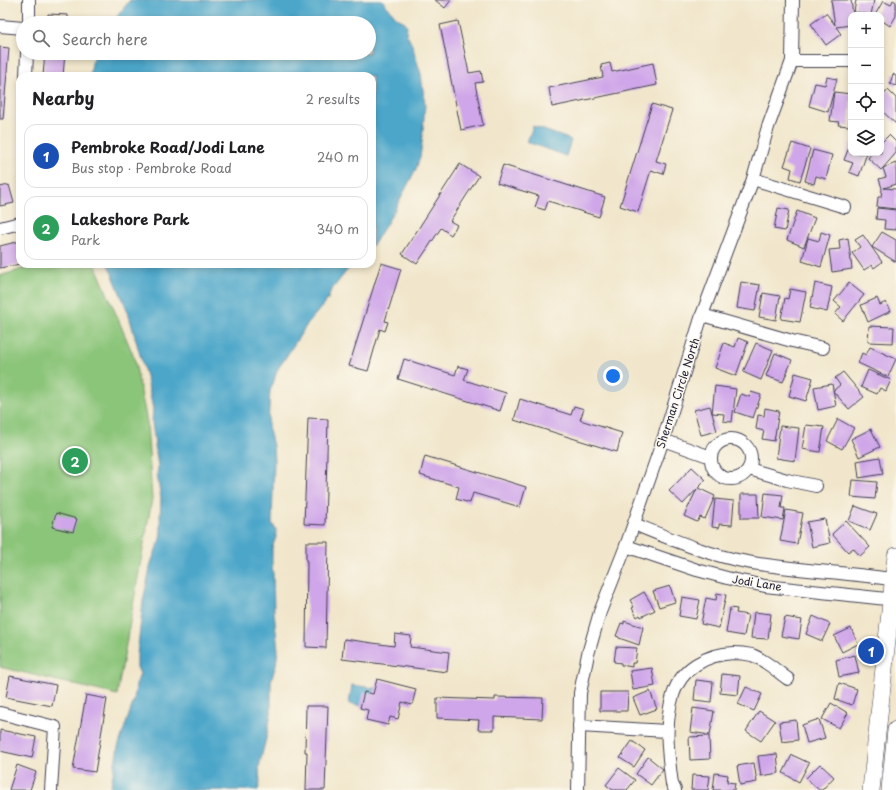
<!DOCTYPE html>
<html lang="en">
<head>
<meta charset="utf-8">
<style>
	body { margin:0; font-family:"Playpen Sans",sans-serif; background:#f2f2f2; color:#202124 }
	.controls { position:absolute; right:12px; top:12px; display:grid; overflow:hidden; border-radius:8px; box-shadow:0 2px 6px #0003 }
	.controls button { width:36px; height:36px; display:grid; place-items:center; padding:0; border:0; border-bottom:1px solid #e0e0e0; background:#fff; color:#202124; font:20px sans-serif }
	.you { position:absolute; left:613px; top:376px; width:14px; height:14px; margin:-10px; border:3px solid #fff; border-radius:50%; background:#1a73e8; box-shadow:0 0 0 6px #1a73e833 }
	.badge { display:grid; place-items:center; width:26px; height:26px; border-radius:50%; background:#c8321e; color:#fff; font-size:13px; font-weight:700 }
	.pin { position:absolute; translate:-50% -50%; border:2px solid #fff; box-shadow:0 1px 4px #0006 }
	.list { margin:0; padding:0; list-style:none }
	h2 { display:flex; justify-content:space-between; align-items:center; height:52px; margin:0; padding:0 16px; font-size:17px }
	h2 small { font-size:13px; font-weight:400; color:#757577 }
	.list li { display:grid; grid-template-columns:26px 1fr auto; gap:12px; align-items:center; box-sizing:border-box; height:64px; margin:0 8px 8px; padding:0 8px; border:1px solid #e0e0e0; border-radius:12px }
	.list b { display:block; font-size:15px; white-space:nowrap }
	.list p { margin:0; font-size:13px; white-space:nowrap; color:#757577 }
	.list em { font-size:13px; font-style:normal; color:#757577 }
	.icon { flex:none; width:22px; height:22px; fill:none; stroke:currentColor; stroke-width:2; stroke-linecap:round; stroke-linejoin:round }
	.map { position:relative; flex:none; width:896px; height:790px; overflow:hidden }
	.search { position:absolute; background:#fff; box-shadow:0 2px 6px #0003; left:16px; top:16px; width:360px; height:44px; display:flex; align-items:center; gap:10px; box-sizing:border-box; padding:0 14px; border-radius:22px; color:#757577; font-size:15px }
	.panel { position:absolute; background:#fff; box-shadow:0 2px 6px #0003; left:16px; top:72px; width:360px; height:196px; border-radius:12px }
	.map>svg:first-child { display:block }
	.green { fill:#8bc579; stroke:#56745a }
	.water { fill:#4ca6c9; stroke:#376482 }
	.building { fill:#cfa6e9 }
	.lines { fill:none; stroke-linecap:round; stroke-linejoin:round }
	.minor-casing { stroke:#413f51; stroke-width:14 }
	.secondary-casing { stroke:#413f51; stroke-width:18 }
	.minor { stroke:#fff; stroke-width:12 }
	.secondary { stroke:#fff; stroke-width:17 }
	.labels { text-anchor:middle; stroke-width:3; stroke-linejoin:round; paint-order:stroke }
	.street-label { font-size:11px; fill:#22223b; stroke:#fbf7ec }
</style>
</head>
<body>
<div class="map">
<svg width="896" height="790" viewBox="0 0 896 790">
	<rect width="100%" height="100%" fill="#fbf7ec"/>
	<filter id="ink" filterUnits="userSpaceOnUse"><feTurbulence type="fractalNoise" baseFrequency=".025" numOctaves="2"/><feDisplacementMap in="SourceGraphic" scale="8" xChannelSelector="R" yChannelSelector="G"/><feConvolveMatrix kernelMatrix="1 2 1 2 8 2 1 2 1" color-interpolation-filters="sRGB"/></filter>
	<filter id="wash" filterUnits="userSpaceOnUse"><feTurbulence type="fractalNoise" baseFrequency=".012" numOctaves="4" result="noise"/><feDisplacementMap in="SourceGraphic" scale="16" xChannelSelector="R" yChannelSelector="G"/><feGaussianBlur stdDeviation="0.9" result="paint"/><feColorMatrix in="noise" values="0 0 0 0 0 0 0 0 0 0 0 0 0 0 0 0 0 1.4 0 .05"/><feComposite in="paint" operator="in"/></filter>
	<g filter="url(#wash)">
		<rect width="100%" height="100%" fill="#f1e6cb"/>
		<polygon class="green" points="39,264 95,264 134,357 147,422 152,499 117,695 0,667 0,276"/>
		<g class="water">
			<polygon points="130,0 382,0 397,18 405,22 407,26 406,33 412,45 421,74 425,104 422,143 420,157 416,169 394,211 374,244 372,246 372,76 90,76 92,63 96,53 369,53 369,23 112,23"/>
			<polygon points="533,126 571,140 566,156 527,142"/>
			<path d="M108,264h244l-22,28 -2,7 -3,4 -17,20 -26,40c-8,9 -6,18 -12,27l-2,36 5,20 1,15 -2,62 4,7v7l-4,11v17l1,9 1,38 4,38 -2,15 -5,16v32l-3,17 -9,37 1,16 -2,7h-148l8,-43 16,-47 2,-15 4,-11 -3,-7v-12l6,-54 8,-38 9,-24 1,-9 -1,-12 1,-20 -4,-23 1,-8 -6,-45 1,-13 -6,-29 -19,-68z"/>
			<polygon points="352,685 381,689 379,708 349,704"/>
		</g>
		<g id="blocks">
			<g class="building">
				<polygon points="435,0 451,0 445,8"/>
				<polygon points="831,0 851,0 853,15 851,15 851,25 836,27 841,34 826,45 811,24 826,13 835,25"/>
				<polygon points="856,0 874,0 871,15 854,12"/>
				<polygon points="893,0 896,2 896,16 890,26 881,20 881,15 875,15 883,1 891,5"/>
				<polygon points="48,14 68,15 68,23 47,23"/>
				<polygon points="458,21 469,73 481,71 483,82 475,83 483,125 461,130 440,25"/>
				<polygon points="0,47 9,48 3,119 0,119"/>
				<polygon points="45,53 65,53 63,76 43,76"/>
				<polygon points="610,63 612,72 653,63 657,85 552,107 549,88 603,77 601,65"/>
				<polygon points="893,74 896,76 896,86 890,84"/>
				<polygon points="827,77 837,79 828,112 809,106 815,83 825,85"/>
				<polygon points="888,90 896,98 896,124 881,110 881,98"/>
				<polygon points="834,92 851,94 849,126 838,125 839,122 830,121"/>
				<polygon points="652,104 672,110 656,161 666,164 663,174 651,170 638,212 620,206"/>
				<polygon points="889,135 896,142 896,153 883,168 896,163 896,184 884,188 896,189 896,209 877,207 878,197 881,197 882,188 879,179 886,177 883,168 881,170 868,158 872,153 881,153 881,143"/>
				<polygon points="851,142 851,153 867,153 859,176 849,172 853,163 844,160"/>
				<polygon points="792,143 810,149 800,181 790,178 792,169 784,166"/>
				<polygon points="813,150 832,155 826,179 816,176 814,184 805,181"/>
				<polygon points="460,164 479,176 450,221 457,225 451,235 441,228 417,264 402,254"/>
				<polygon points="503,165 605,197 599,217 548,201 545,210 535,207 539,196 497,183"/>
				<polygon points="9,185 14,203 0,206 0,187"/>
				<polygon points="778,208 789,210 785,231 774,229"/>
				<polygon points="877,208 896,210 896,230 884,229 885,220 876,219"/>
				<polygon points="797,211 815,218 804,247 787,240"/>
				<polygon points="821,232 830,235 821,267 802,261 808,238 819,241"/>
				<polygon points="882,232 896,240 896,262 872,247"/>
				<polygon points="863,235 882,262 874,268 872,265 864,270 852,253 860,247 855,240"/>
				<polygon points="848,238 852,269 832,272 829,250 840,249 839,240"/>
				<polygon points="20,241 20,264 0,268 0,246"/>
				<polygon points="381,263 401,269 385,321 388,322 385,331 380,329 368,371 349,366"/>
				<polygon points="741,282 760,285 755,311 737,308"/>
				<polygon points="815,283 832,287 827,312 810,308"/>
				<polygon points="849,283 864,295 843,321 835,314 841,307 834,301"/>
				<polygon points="790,289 806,292 800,322 781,319 785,298 788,299"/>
				<polygon points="763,293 780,296 776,320 759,317"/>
				<polygon points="877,298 880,305 886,302 891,311 868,322 861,305"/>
				<polygon points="869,326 894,327 893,343 868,342"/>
				<polygon points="738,338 748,342 736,376 715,368 724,343 735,347"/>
				<polygon points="756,343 773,350 761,380 743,372"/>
				<polygon points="870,347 896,359 888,377 858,363 862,353 866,355"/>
				<polygon points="775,353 792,360 783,382 766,376"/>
				<polygon points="404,359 455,375 458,366 468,369 464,380 506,393 500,411 398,379"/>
				<polygon points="868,370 891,380 886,391 880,388 877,394 861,387"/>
				<polygon points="843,372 864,397 849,409 833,391 840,385 835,378"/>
				<polygon points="795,373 813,378 806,401 789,396"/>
				<polygon points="832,384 836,406 818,410 814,387"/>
				<polygon points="715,386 736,389 732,422 723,421 724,414 712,413"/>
				<polygon points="751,392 761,395 753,418 735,412 741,394 750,397"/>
				<polygon points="520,399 571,415 574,406 584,409 580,420 622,433 617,452 514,420"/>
				<polygon points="710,406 717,431 701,435 694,410"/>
				<polygon points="765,408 779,411 774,441 762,439 764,431 756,429 758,415 764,416"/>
				<polygon points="308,418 328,419 325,525 304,524"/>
				<polygon points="838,419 854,428 842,449 827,441"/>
				<polygon points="806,425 824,427 820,452 802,449"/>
				<polygon points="780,426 799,428 795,461 776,458"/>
				<polygon points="871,429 880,447 859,457 851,439"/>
				<polygon points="425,456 526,487 520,507 473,493 470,503 456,499 459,487 420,475"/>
				<polygon points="880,457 883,474 859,478 857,461"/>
				<polygon points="692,467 706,480 698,488 715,496 705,519 700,517 697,522 684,516 697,489 683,504 669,491"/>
				<polygon points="853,480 877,482 875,499 851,497"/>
				<polygon points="765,493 783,495 781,508 785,508 783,520 762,517"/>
				<polygon points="741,494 758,494 759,518 741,518"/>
				<polygon points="715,499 734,501 732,525 719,524 719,528 712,527"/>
				<polygon points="855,506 877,514 870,530 849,521"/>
				<polygon points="786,510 803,513 797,544 780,541"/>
				<polygon points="56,513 77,519 73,532 52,527"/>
				<polygon points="825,519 830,543 812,547 807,522"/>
				<polygon points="846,521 870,547 860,556 853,548 848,552 832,534"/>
				<polygon points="306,542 328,542 326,648 306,647 307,561 306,561"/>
				<polygon points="670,586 675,602 659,607 653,591"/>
				<polygon points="644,592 655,610 641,617 640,615 637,617 632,608 634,607 630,600"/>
				<polygon points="717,593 726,595 719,628 701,624 706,598 716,600"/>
				<polygon points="682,597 700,600 696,619 679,616"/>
				<polygon points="730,608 737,609 736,613 748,615 744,636 726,633"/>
				<polygon points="754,612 771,614 768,639 751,638"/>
				<polygon points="813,616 830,624 822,641 806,634"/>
				<polygon points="785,617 802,620 799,639 781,636"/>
				<polygon points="624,621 643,627 639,645 619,638 619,637 616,636 621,623 624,624"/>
				<polygon points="851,628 858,644 842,652 834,636"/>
				<polygon points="395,634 411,636 410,647 449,652 447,672 342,659 344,639 394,646"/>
				<polygon points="616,647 637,648 635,663 632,663 632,667 621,665 621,663 614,662"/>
				<polygon points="855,655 859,673 839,677 836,660"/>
				<polygon points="652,668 655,686 633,690 630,671"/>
				<polygon points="722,674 740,676 738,695 720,693"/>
				<polygon points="10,676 56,685 52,706 6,697"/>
				<polygon points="377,679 416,689 412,705 402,702 398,719 390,717 388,725 366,720 368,710 360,708 364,692 373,694"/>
				<polygon points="696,680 713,682 711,702 694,700"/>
				<polygon points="839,683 857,689 852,705 835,699"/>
				<polygon points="746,687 762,694 754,711 738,704"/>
				<polygon points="650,691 657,709 640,715 633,698"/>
				<polygon points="600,692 628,692 627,711 600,711"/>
				<polygon points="86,695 107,699 95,772 73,769"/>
				<polygon points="495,697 543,698 542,719 494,717 494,730 478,730 479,720 437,718 437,698 495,700"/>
				<polygon points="831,703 848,713 839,728 822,719"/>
				<polygon points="306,706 328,706 325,790 306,790 307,752 305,752"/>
				<polygon points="693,708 714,711 710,735 690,732"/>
				<polygon points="759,711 775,721 761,741 746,731"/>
				<polygon points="819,719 825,738 807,743 802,725"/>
				<polygon points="796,720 798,740 782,742 779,722"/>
				<polygon points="0,730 36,737 32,758 0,751"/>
				<polygon points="709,736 710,759 690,760 689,737"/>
				<polygon points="632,741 645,750 634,767 620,758"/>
				<polygon points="777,754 779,773 761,776 758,756"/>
				<polygon points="792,755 809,763 799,782 783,773"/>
				<polygon points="648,757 663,769 651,785 636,774"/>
				<polygon points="754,763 757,782 740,785 737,766"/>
				<polygon points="820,764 834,777 822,790 819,790 806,778"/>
				<polygon points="17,765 36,772 30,790 9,790"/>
				<polygon points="619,768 635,780 627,790 613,790 606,785"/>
				<polygon points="715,773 728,775 727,782 735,783 734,790 713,790"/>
				<polygon points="692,775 710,776 708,790 691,790"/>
			</g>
		</g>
	</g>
	<g filter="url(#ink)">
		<use href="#blocks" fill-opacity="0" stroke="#413f51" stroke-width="1"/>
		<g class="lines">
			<g class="minor-casing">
				<g id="minor">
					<polyline points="29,23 29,0"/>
					<polyline points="0,26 23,28"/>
					<polyline points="792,61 851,61"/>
					<polyline points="26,76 27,53"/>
					<polyline points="753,179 845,207"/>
					<polyline points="0,228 20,223"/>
					<polyline points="702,315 792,341 823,348"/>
					<circle cx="731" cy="459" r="20"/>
					<polyline points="663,440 711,457"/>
					<polyline points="749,469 787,480 816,486"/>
					<path d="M634,524c37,15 74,31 113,38 49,9 100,10 149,18"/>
					<polyline points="626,546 697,570 727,578 765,586 896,600"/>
					<polyline points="0,713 55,727 51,790"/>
					<polyline points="579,726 667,731"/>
					<polyline points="578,790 580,693 588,654 600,612 626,546 663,440 702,315 753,179 768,127 792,61 793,0"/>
					<path d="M675,790l-3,-6c-4,-30 -8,-60 1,-89 8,-27 34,-41 61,-42 6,0 13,1 18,2 13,5 25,16 36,24"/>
				</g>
			</g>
			<g class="secondary-casing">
				<g id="secondary">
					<polyline points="871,790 896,556"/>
					<polyline points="890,790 896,730"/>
				</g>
			</g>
			<use href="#minor" class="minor"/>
			<use href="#secondary" class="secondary"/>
		</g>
	</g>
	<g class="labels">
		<g class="street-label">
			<text transform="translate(678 393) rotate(-72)" y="4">Sherman Circle North</text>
			<text transform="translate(757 583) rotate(9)" y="4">Jodi Lane</text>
		</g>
	</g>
</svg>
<div class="controls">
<button>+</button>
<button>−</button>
<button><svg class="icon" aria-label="locate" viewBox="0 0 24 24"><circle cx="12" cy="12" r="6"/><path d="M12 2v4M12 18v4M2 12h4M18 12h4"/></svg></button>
<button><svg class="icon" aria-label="layers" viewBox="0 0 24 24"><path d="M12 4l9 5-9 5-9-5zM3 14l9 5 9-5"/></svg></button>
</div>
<div class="you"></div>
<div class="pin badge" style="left:871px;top:651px;background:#1a4fb4">1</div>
<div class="pin badge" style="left:75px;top:461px;background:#2e9e5b">2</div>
<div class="search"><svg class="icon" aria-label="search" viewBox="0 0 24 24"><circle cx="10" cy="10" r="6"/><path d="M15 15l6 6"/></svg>Search here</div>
<section class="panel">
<h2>Nearby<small>2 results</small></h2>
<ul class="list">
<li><span class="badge" style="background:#1a4fb4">1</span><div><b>Pembroke Road/Jodi Lane</b><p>Bus stop · Pembroke Road</p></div><em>240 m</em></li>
<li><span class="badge" style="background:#2e9e5b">2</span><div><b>Lakeshore Park</b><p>Park</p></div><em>340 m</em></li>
</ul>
</section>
</div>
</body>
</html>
